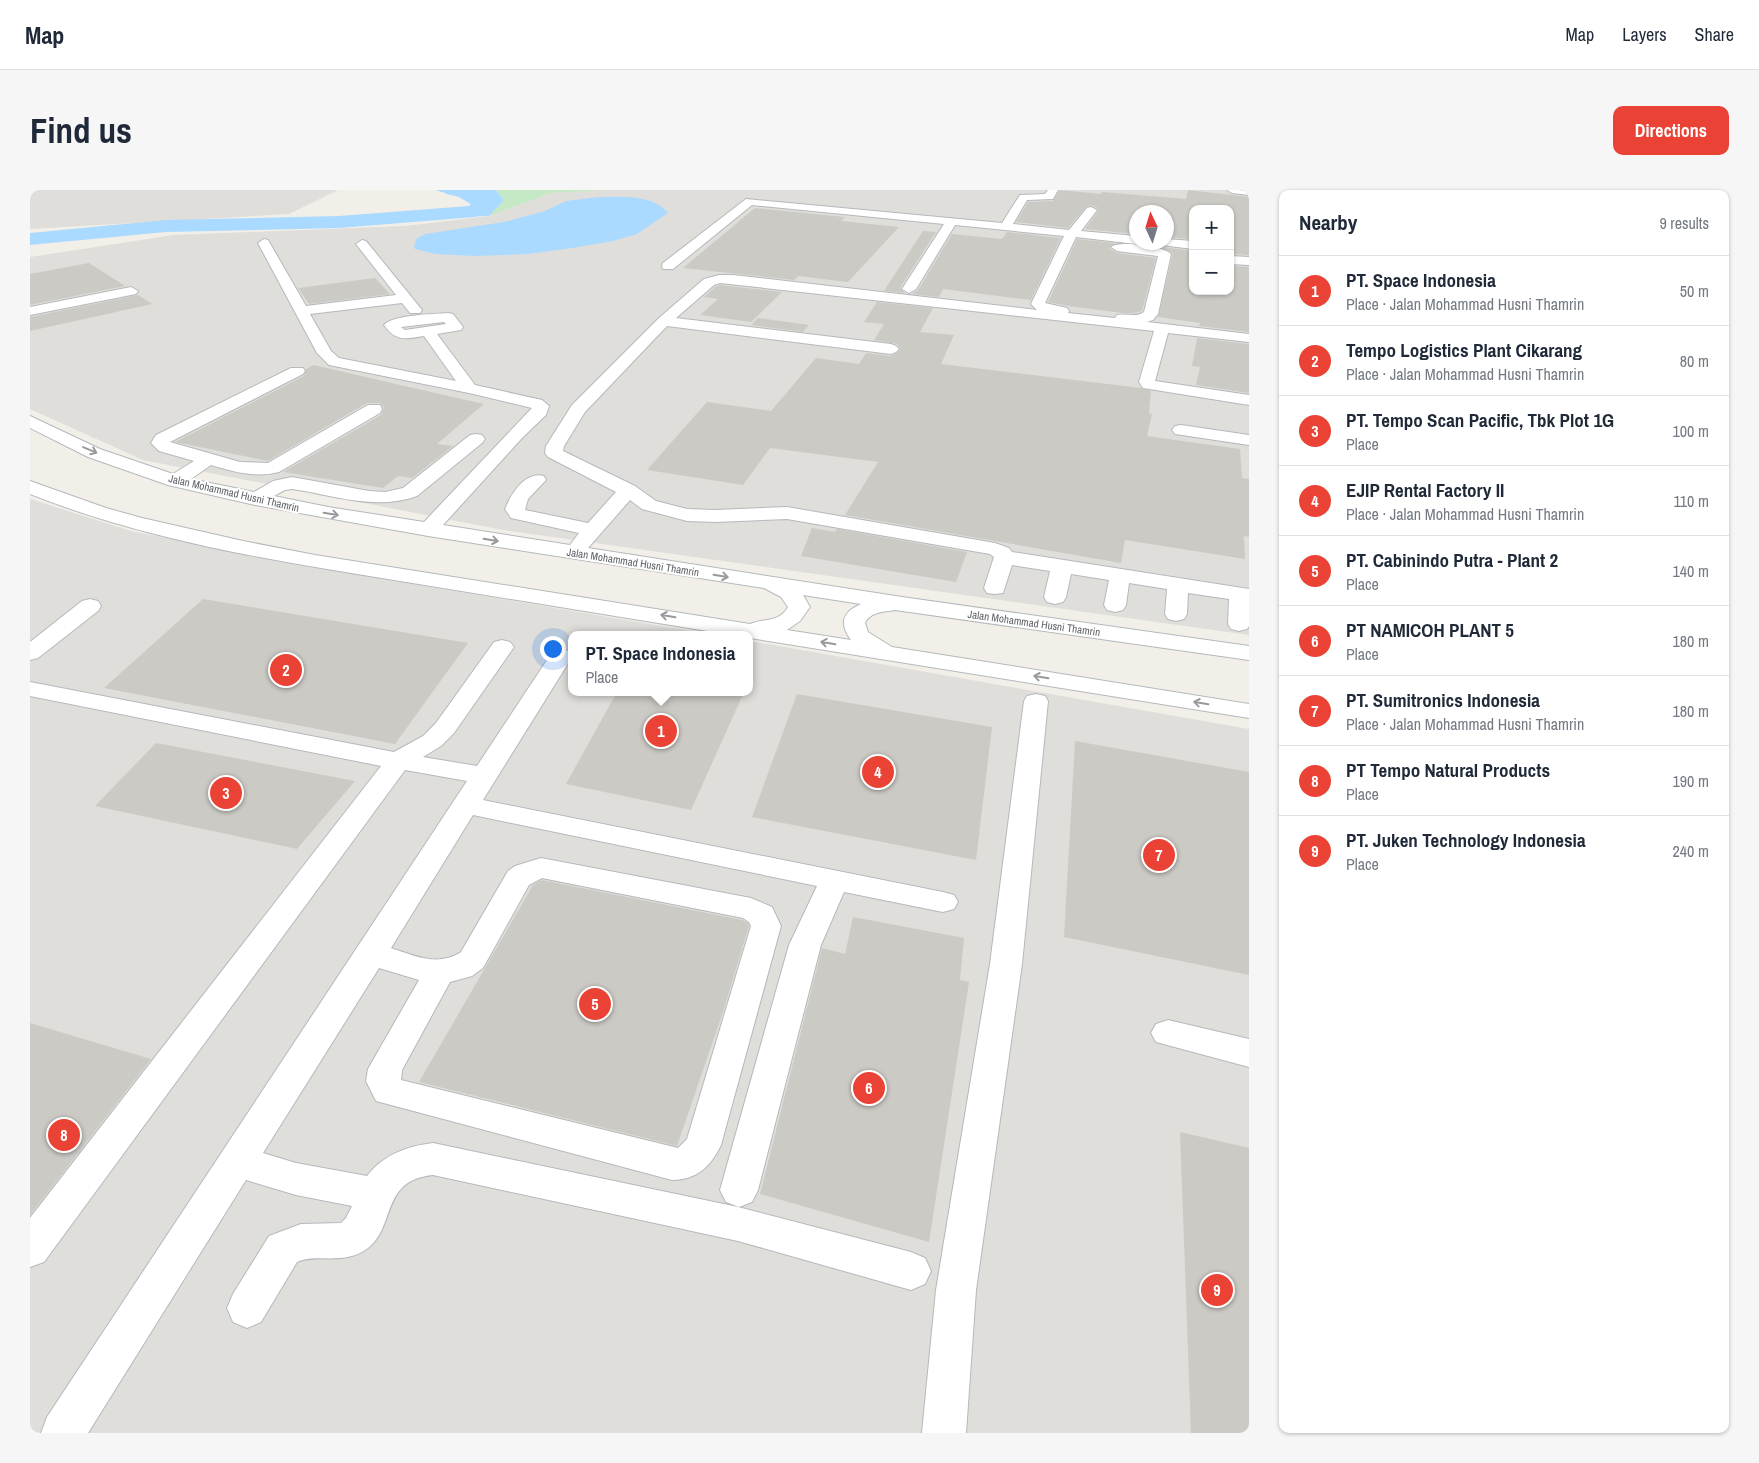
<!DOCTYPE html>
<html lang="en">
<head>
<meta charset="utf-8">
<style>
	body { margin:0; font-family:"Archivo Narrow",sans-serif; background:#f6f6f7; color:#1f2937 }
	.controls { position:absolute; right:15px; top:15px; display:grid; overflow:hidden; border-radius:10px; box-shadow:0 1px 4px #0004 }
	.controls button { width:45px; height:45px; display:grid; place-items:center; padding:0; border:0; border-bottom:1px solid #e0e1e3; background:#fff; color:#1f2937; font:25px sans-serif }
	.compass { position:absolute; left:1099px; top:15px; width:45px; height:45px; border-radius:50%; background:#fff; box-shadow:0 1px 4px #0004; rotate:356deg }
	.you { position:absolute; left:522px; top:458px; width:18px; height:18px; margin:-12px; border:4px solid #fff; border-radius:50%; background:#1a73e8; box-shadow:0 0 0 8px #1a73e833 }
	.badge { display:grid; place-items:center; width:32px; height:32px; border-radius:50%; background:#ea4335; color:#fff; font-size:16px; font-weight:700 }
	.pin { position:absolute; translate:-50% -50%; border:2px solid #fff; box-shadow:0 1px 5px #0006 }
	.popup { position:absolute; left:538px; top:441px; width:185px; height:65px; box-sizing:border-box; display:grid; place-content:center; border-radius:10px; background:#fff; filter:drop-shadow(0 1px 4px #0005); font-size:16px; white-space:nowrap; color:#747a83 }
	.popup b { font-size:19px; color:#1f2937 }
	.popup::after { content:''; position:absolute; left:50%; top:100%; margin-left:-10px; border:10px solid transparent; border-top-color:#fff }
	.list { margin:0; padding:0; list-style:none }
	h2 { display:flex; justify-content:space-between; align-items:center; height:65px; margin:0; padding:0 20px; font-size:21px }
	h2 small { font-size:16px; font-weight:400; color:#747a83 }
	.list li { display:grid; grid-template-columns:32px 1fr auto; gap:15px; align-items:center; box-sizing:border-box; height:70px; padding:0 20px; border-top:1px solid #e0e1e3 }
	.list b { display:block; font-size:19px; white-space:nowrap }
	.list p { margin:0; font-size:16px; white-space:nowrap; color:#747a83 }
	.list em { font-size:16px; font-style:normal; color:#747a83 }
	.map { position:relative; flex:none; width:1219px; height:1243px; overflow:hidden; border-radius:10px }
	header { display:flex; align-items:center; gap:30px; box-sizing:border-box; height:70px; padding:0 25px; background:#fff; border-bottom:1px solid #e0e1e3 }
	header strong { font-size:24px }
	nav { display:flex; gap:28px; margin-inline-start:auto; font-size:18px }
	.intro { display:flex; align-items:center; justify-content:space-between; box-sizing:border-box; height:120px; padding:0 30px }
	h1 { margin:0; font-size:35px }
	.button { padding:12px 22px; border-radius:10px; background:#ea4335; color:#fff; font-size:18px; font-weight:700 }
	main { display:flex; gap:30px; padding:0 30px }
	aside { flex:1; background:#fff; border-radius:10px; box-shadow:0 1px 4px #0004 }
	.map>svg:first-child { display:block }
	.industrial { fill:#e0deda; fill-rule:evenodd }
	.green { fill:#c5e8c5 }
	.water { fill:#aadaff }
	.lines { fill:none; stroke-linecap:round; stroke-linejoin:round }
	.river { fill:#aadaff; fill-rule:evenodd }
	.building { fill:#cccac5 }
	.minor-casing { stroke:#b5b8bc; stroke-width:2 }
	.minor { fill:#fff; fill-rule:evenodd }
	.oneway { stroke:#979a9d }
	.labels { text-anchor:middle; stroke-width:4; stroke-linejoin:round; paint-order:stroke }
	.far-street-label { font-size:11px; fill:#5f6368; stroke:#fff }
</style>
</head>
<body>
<header>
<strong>Map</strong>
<nav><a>Map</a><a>Layers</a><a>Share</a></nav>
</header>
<div class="intro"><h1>Find us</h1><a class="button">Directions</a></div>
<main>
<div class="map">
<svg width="1219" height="1243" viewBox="0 0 1219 1243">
	<rect width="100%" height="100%" fill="#f1efe8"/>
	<g class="industrial">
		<polygon points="0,0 308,0 259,24 0,39"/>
		<path d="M577,0h642v445l-746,-105 -360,-70 -113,-51v-152l144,-22 231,-9 84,-10 62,-23zM1163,19h37v82h-37zM1106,22h30v30h-30z"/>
		<polygon points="0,309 101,341 264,374 685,445 542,445 542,502 720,502 720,451 1219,539 1219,1243 0,1243"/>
	</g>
	<polygon class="green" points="466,0 577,0 521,3 459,26 474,10"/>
	<g class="water">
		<polygon points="405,0 466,0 474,10 459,26 414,27 348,34 262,39 218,37 142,40 0,53 0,45 116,34 325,28 423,20 442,15 429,7"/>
		<path d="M569,7c21,0 54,-3 69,16l-31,21 -24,7 -41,7 -44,6 -53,2 -40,-2 -20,-5 -1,-3 3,-8 8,-4 79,-12 41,-11 21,-10z"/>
	</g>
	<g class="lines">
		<polygon class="river" points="414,0 452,0 466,3 468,7 452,25 445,27 309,38 136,42 0,55 0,43 136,30 309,26 439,16 445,10 416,4"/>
	</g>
	<g class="building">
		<polygon points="1030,0 1071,4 1072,2 1156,9 1158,0 1219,7 1219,65 1200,64 1200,19 1163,19 1163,49 1136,47 1136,22 1106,22 1106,44 1055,39 1068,21 1068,18 1061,15 1056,17 1038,38 986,32 998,12 1023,11"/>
		<polygon points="725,18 815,27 811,31 869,37 818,92 768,86 764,90 653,78"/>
		<polygon points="893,41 906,42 870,98 875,103 854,101"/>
		<polygon points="977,42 1031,48 1001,110 913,99 909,107 882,104 888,100 922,44 972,49"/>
		<polygon points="1047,49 1084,53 1079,58 1087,63 1126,68 1112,121 1104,123 1093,123 1038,116 1018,112"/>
		<polygon points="1112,52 1127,52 1131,57 1163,61 1163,101 1200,101 1200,76 1219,77 1219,142 1169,136 1170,133 1128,127 1143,63 1130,57"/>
		<polygon points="59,73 95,96 0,115 0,84"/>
		<polygon points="345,88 360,104 279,114 268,98"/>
		<polygon points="690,95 752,102 721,132 670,125 688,109 674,107 685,97"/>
		<polygon points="108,105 122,114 0,141 0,127"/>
		<polygon points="847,112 903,118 890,142 924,145 911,174 1111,198 1121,201 1119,223 1122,224 1117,246 1210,259 1212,288 1219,289 1219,347 1214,346 1215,369 1095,350 1091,373 815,325 848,272 740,258 713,295 617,280 677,212 741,221 786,168 829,174 836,163 861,166 867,163 871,159 867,154 844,150 854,134 834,132"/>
		<polygon points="728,128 779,135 773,142 721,135"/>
		<polygon points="1167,148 1219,154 1219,203 1166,195 1170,177 1162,176"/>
		<polygon points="284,175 379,197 454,214 407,254 423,256 382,288 368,286 353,298 253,282 351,225 354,218 350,213 337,213 238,271 145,252 274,186 276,179"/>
		<polygon points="782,338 805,342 807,339 937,362 926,392 771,366"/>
		<polygon points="173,409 438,453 365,554 74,498"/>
		<polygon points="587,502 714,502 661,620 536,594"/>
		<polygon points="767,504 962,537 946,670 722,627"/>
		<polygon points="1045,551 1219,582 1219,785 1034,747"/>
		<polygon points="126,553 325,591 267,659 65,616"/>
		<polygon points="512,690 712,730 718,733 719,736 693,822 647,956 389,892 503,695"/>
		<polygon points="823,727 934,748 930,790 939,792 899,1052 730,1004 792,758 815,764"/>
		<polygon points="0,833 121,869 0,1025"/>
		<polygon points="1150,942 1219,958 1219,1243 1161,1243"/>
	</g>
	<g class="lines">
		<g class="minor-casing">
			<g id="minor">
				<path d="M1018,0h10l-5,9 -26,1 -14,24 56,6 18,-22 4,-1 6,3 -16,21 55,5v6h4l-4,2 -60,-7 -31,66 22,5 2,3 -1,2 47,5 2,-3c9,-2 19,3 27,-3l14,-56 -41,-5 -6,-4c7,-7 53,-1 60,7l-13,60 -5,6 -6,2 102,12v8l-81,-9 -13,48 94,14v10l-106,-17 -4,-6 15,-51 -434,-48 -6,2 -38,33 215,26 5,2 3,3 -3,3 -5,2 -224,-28 -82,86 -21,34 -1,5 72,35 21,15 31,8 28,1 72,-3 208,36 14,5 3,4 237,37v37l-2,3 -8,2 -8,-2 -3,-5 1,-25 -41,-6 -1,21 -3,5 -8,2 -8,-2 -3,-5 2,-25 -38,-6 -3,22 -3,5 -8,2 -8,-2 -3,-5 5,-25 -38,-6 -5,23 -3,5 -8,2 -8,-2 -3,-5 6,-26 -38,-6 -9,28 -8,1 -8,-1 -3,-5 10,-31 -4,-3 -203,-35 -72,3 -28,-1 -45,-12 -12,-9 -42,48 314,49 347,49v14l-354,-50c-10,2 -24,1 -30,13l3,9 24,15 357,57v14l-499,-80v-3h-18c-111,-18 -221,-36 -332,-54 -125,-20 -252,-40 -370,-87v-13l76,27 36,10 101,23 72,14 435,69c14,-6 29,-1 38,-17l-7,-10 -17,-9 -336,-52 -173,-31 -87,-20 -80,-28 -58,-29v-12l70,33 73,25 21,-13 -35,-10 -8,-8 5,-8 135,-67h12l2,3 -2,3 -133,68 70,20 28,1 100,-58h12l2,4 -2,4 -101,59c-23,6 -45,0 -68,-7l-20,14 63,13 19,-11 19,-4 77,14 16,1 18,-4 67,-53 6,-1 6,1 3,4 -3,4 -65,53c-41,15 -84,-1 -125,-7l-7,1 -11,6 54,11 96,15 108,-114 -63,-15 -140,-28 -12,-12 -59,-110 6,-4 4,1 38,66 90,-11 -40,-51 6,-4 4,1 56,69 -2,3h-10l-8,-10 -92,11 21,37 8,7 117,23 -32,-45c-19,3 -28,6 -40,-11 8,-10 50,-11 64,-12l5,1 10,13 -2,3 -24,4 38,51 67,15 7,6 -3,9 -24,23 -79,87 127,20 9,-12 -68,-15 -6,-9c6,-15 20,-38 39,-33l2,4 -18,19 -3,11 63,13 28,-31 -68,-35 -3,-4 1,-7 26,-41 87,-87 45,-39 15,-4h14l304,35 -6,-6 33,-68 -109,-11 -39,64 -7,4 -7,-4 42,-65 -192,-19 -79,64h-10l-1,-3 1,-3 83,-64 256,24 18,-28 25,-1zM414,132l2,2 -41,6 -4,-3zM773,405l58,9c-19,8 -22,20 -10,36l-64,-10 13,-9 10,-14z"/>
				<polygon points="1197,0 1219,0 1219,5 1202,3"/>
				<polygon points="1136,49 1163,51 1163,59 1131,55 1129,52 1136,52"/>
				<polygon points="1200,66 1219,67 1219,75 1200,74"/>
				<polygon points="101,97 108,101 106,104 0,125 0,117"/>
				<polygon points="1151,235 1219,245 1219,255 1145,244 1142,240 1145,236"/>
				<polygon points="60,409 68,411 71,416 68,421 8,468 0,470 0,452 52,411"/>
				<path d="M472,450l8,2 4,5 -60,86 -13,13 -18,11 54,9 76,-115 8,-2 8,2 3,6 -89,143 460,92 11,3 4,7 -4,7 -11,3 -99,-20 -23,53 -63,245 -6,12 -13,5 -13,-5 -6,-12 69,-245 28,-59 -344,-71 -82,133c24,8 47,19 70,4l47,-81 7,-5 26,-8 210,40 21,9 9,19 -60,219c-10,21 -24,35 -49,35l-296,-79 -10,-20 2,-12 51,-89 -40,-12 -116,185 33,10 71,13c16,-21 40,-30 66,-33l305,64 173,45 14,6 6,13 -6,13 -14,6 -173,-49 -305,-66c-53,5 -37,52 -65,73 -23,18 -51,5 -71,14l-36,60 -14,6 -14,-6 -6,-14 6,-14 36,-58 32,-12 40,-1 5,-5 6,-12 -56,-11 -50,-15 -158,253h-47l6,-16 420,-636 -62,-11 -361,492 -14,5v-49l351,-452 -351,-70v-14l364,70 29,-16 13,-13 58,-81zM512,688l201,40 6,4 2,4 -64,213 -9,9 -277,-68 1,-10 48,-88 22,-6 11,-8 46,-83z"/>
				<polygon points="1006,504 1015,506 1018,511 992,774 946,1100 936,1243 892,1243 906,1100 960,774 994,511 997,506"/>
				<polygon points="1138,830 1219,849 1219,877 1126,852 1121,843 1126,834"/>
			</g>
		</g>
		<use href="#minor" class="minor"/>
	</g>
	<defs><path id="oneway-shaft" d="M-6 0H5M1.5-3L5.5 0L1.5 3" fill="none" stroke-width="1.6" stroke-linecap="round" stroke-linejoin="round" transform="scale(1.25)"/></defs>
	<g class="oneway">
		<use href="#oneway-shaft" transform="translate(60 260) rotate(23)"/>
		<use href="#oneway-shaft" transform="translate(301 324) rotate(10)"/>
		<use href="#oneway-shaft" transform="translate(461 350) rotate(9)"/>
		<use href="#oneway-shaft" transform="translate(691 386) rotate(9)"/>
		<use href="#oneway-shaft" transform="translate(638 426) rotate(-171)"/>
		<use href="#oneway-shaft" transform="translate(798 453) rotate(-170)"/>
		<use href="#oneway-shaft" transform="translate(1011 487) rotate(-171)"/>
		<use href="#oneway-shaft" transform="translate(1171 513) rotate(-171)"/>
	</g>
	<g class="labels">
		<g class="far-street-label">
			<text transform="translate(204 303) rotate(13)" y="4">Jalan Mohammad Husni Thamrin</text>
			<text transform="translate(603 372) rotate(9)" y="4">Jalan Mohammad Husni Thamrin</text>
			<text transform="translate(1004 433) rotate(8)" y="4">Jalan Mohammad Husni Thamrin</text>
		</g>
	</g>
</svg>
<div class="controls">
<button>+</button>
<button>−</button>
</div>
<svg class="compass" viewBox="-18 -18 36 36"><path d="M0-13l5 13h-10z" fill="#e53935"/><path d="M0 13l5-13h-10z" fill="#747a83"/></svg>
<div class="you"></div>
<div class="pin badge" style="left:631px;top:541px">1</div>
<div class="popup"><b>PT. Space Indonesia</b>Place</div>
<div class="pin badge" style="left:256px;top:480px">2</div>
<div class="pin badge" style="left:196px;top:603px">3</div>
<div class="pin badge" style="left:848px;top:582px">4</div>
<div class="pin badge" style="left:565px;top:814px">5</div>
<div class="pin badge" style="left:839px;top:898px">6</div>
<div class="pin badge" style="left:1129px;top:665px">7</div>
<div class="pin badge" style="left:34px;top:945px">8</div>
<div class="pin badge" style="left:1187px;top:1100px">9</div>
</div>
<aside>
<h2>Nearby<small>9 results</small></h2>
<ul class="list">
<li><span class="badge">1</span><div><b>PT. Space Indonesia</b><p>Place · Jalan Mohammad Husni Thamrin</p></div><em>50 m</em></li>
<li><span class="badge">2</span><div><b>Tempo Logistics Plant Cikarang</b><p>Place · Jalan Mohammad Husni Thamrin</p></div><em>80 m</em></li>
<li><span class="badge">3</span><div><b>PT. Tempo Scan Pacific, Tbk Plot 1G</b><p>Place</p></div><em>100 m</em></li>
<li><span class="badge">4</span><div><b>EJIP Rental Factory II</b><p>Place · Jalan Mohammad Husni Thamrin</p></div><em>110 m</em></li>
<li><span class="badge">5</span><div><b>PT. Cabinindo Putra - Plant 2</b><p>Place</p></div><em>140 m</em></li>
<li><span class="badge">6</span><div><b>PT NAMICOH PLANT 5</b><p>Place</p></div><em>180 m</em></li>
<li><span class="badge">7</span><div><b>PT. Sumitronics Indonesia</b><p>Place · Jalan Mohammad Husni Thamrin</p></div><em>180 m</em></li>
<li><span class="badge">8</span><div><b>PT Tempo Natural Products</b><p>Place</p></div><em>190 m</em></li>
<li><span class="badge">9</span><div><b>PT. Juken Technology Indonesia</b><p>Place</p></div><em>240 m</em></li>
</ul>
</aside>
</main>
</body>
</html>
